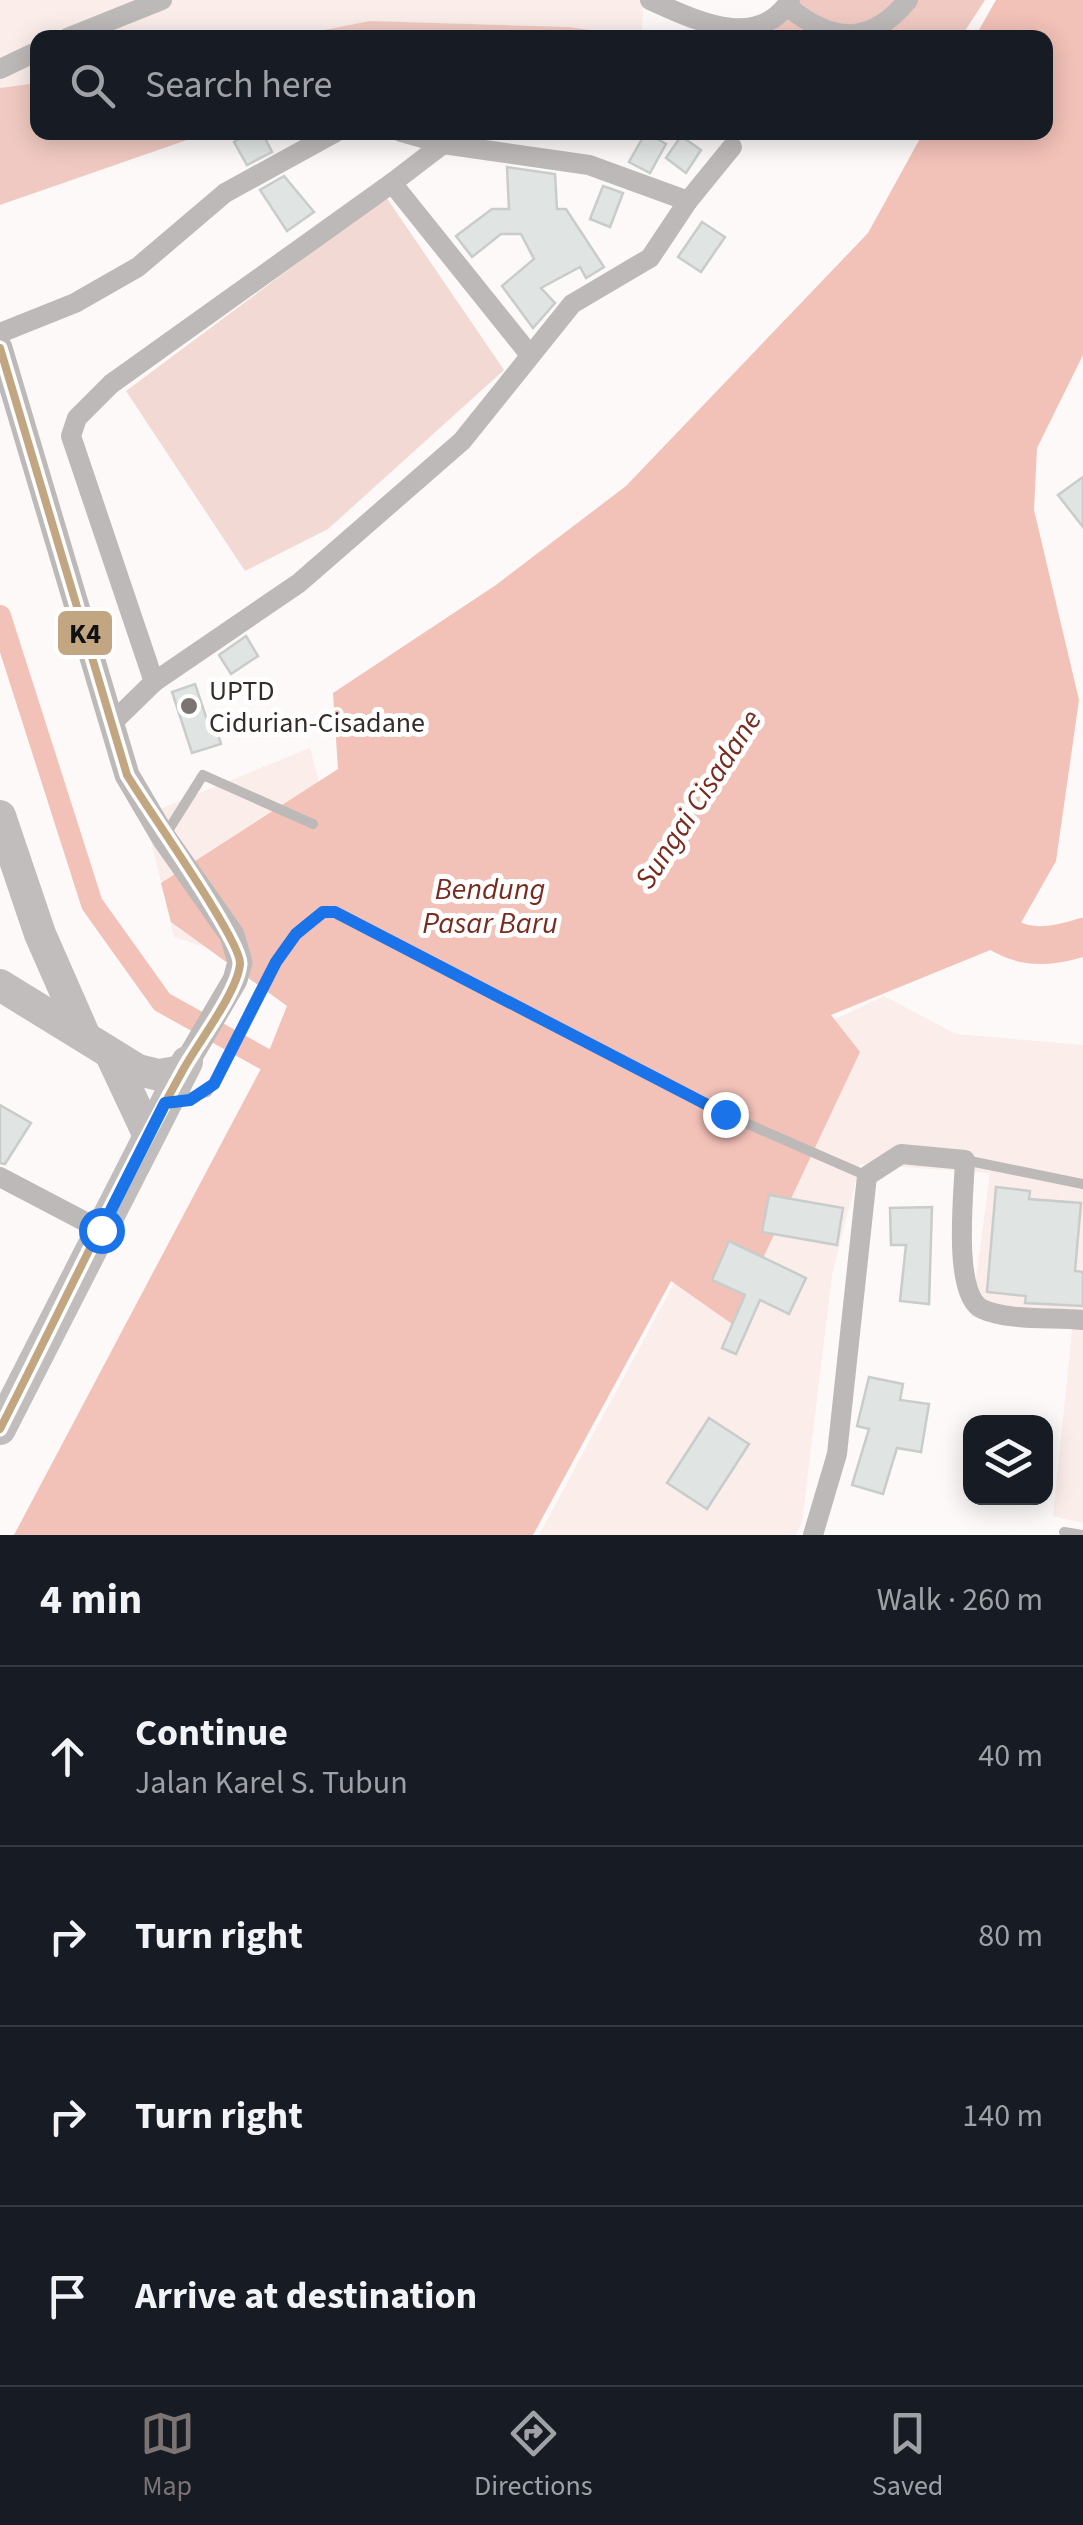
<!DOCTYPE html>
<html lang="en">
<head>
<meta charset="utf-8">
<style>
	body { margin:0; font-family:"Source Sans 3",sans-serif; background:#20242c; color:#f1f3f6 }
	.controls { position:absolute; right:30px; bottom:30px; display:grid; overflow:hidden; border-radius:20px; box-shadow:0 5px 25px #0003 }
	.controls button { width:90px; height:90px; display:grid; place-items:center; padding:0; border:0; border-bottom:2px solid #363941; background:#171b24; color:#f1f3f6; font:50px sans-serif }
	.stop { position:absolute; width:30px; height:30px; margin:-22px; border:8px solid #1a73e8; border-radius:50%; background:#fff }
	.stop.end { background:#1a73e8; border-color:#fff; box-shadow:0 2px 10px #0008 }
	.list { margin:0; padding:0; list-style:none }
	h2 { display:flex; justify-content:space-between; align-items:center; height:130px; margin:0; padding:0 40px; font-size:42px }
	h2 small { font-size:32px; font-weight:400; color:#9ea1a6 }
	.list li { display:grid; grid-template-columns:65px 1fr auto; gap:30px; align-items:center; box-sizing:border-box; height:180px; padding:0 40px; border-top:2px solid #363941 }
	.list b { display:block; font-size:38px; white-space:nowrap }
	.list p { margin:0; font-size:32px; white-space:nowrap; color:#9ea1a6 }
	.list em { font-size:32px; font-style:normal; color:#9ea1a6 }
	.icon { flex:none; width:55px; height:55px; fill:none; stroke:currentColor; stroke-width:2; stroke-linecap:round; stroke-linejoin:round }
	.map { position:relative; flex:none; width:1083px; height:1535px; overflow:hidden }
	.search { position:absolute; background:#171b24; box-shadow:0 5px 25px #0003; left:30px; right:30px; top:30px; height:110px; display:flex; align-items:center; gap:25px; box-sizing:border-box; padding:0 35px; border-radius:20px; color:#9ea1a6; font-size:38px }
	.sheet { height:850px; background:#171b24 }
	nav { display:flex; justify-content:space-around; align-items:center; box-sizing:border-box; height:140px; border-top:2px solid #363941; background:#171b24; font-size:28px; color:#9ea1a6 }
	nav a { display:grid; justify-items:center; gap:5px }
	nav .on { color:#7b7472 }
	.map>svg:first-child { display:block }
	.built { fill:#faedea }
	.green { fill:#f3d9d3 }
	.forest { fill:#f0cac2 }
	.water { fill:#f2c1b8 }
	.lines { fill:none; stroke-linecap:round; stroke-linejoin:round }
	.canal { stroke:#f2c1b8; stroke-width:22 }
	.river { stroke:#f2c1b8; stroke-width:38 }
	.building { fill:#e0e4e3; stroke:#c8cccb; stroke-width:2.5 }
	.service { stroke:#bdb9b8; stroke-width:10 }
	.minor { stroke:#bdb9b8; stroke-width:20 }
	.tertiary { stroke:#bdb9b8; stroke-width:25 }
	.primary { stroke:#c0bdbc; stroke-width:32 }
	.bus-1-casing { stroke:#fff; stroke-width:15 }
	.bus-1 { stroke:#c2a682; stroke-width:8 }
	.route { stroke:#1a73e8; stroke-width:12 }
	.poi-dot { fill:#7b7472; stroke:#fff; stroke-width:4 }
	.labels { text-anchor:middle; stroke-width:10; stroke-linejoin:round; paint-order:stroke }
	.poi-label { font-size:28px; fill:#362c2a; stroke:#fff; text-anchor:start }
	.water-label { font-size:30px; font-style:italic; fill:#7a2a1e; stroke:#fff }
	.line-badge { stroke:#fff; stroke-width:4 }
	.pale-badge-label { font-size:28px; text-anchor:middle; font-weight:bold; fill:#111 }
</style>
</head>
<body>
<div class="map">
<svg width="1083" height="1535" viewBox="0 0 1083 1535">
	<rect width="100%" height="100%" fill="#fcf9f8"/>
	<g class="built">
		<polygon points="0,0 643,0 642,37 569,27 370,21 289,38 38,38 37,83 0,88"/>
		<polygon points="310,748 334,841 268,968 174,937 145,815"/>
		<polygon points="884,996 956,1034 1083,1045 1083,1523 1053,1516 1073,1322 971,1317 990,1173 860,1164 832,1275 802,1522 796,1535 539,1535 809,1032"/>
	</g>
	<polygon class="green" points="386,197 504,370 328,529 245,571 126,391"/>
	<g class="forest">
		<polygon points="792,0 985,0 961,37 770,38"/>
		<polygon points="370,21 569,27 639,37 289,37"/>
		<polygon points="37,83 38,132 207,133 0,205 0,88"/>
	</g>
	<polygon class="water" points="996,0 1083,0 1083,355 1037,448 1034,510 1079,700 1056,861 1010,942 831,1015 860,1052 732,1324 671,1281 533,1535 14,1535 265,1061 287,1006 171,922 161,883 338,769 333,693 496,585 626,486 868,233 923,133 1046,132 1046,38 975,37"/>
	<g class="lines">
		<polyline class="canal" points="0,616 92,904 162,1002 290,1073"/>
		<path class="river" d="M971,915c41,29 61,39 112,22"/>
	</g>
	<g class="building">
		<polygon points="251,132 262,132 272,152 247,165 234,142"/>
		<polygon points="646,132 666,144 650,173 629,162"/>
		<polygon points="681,136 701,150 686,173 666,158"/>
		<polygon points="507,167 555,174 557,209 566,209 604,267 586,278 580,267 541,288 555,303 533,328 502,286 534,259 521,234 501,234 472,257 456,236 492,209 509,209"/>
		<polygon points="284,176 314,212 287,231 260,190"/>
		<polygon points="603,186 623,193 610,227 590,219"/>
		<polygon points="702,222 725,237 701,272 678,257"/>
		<polygon points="1083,477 1083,527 1058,495"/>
		<polygon points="246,636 258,656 231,674 219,655"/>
		<polygon points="195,684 209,726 215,724 221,744 192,753 172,692"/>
		<polygon points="0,1105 31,1123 5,1164 0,1163"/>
		<polygon points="996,1187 1030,1191 1029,1199 1081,1203 1075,1271 1083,1272 1083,1306 1025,1303 1026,1296 987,1292"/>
		<polygon points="769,1195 843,1208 837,1245 762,1232"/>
		<polygon points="932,1207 929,1304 900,1301 906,1245 891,1245 890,1208"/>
		<polygon points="729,1241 806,1278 789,1314 760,1300 736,1354 722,1348 745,1295 712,1280"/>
		<polygon points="869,1377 903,1384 900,1400 929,1404 921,1452 897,1448 883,1494 852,1485 869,1429 857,1426"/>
		<polygon points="709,1418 749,1444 707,1509 667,1483"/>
	</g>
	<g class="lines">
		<g class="service">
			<polyline points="164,837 203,775 313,824"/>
			<path d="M176,1102l31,-10c33,-39 71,-180 128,-180l390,202 142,62"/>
			<polyline points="965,1160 1083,1184"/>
			<polyline points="1064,1532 1083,1535"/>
		</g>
		<g class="minor">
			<path d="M650,0c45,20 108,52 140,0"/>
			<path d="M787,6c44,36 82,41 121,-6"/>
			<polyline points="67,38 162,0"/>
			<polyline points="0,69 38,51"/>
			<polyline points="401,132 443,144 589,165 688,201 732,147"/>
			<polyline points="392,183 443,144"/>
			<polyline points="0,333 75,303 138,267 225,193 336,132"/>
			<polyline points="154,682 71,436 77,418 111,384 392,183 530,355"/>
			<polyline points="114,721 154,682 299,583 462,441 572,304 650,258 688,201"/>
			<polyline points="0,1177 101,1230"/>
			<path d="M813,1535l24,-81 30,-278 34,-22 64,6c-1,31 -13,135 17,149 26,12 70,8 100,11"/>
		</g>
		<polyline class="tertiary" points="0,348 127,775 164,838 232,935 240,962 235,980 187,1062"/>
		<g class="primary">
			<polyline points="0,816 40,934 83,1032"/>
			<polyline points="0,985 138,1070 159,1075 182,1071"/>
			<polyline points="111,1055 149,1136"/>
			<polyline points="0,1429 187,1062"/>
		</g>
		<g class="bus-1-casing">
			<path id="bus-1" d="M0,348l127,427c19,32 113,164 113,188 -1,27 -43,81 -57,107 -65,117 -122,239 -183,359"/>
		</g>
		<use href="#bus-1" class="bus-1"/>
	</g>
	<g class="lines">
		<polyline class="route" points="101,1230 165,1103 190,1100 214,1084 276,962 296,934 323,912 335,912 725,1114"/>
	</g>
	<circle class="poi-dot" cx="189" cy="706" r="10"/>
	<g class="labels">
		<g class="poi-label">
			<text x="209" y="700">UPTD<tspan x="209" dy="32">Cidurian-Cisadane</tspan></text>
		</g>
		<g class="water-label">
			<text transform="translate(698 799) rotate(-57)" y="10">Sungai Cisadane</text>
			<text x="490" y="899">Bendung<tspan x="490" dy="34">Pasar Baru</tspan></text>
		</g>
	</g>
	<rect class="line-badge" x="56" y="609" width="58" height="48" rx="10" fill="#c2a682"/>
	<g class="pale-badge-label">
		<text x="85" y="643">K4</text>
	</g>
</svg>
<div class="controls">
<button><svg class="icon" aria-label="layers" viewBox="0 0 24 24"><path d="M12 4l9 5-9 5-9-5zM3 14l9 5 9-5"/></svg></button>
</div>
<div class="stop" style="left:101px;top:1230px"></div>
<div class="stop end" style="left:725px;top:1114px"></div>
<div class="search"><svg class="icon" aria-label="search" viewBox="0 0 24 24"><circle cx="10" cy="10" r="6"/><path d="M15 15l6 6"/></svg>Search here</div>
</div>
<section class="sheet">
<h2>4 min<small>Walk · 260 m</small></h2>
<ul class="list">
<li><svg class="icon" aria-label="ahead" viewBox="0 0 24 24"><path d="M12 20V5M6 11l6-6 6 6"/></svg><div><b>Continue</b><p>Jalan Karel S. Tubun</p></div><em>40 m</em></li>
<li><svg class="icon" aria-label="right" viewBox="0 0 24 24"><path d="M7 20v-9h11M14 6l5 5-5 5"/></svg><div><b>Turn right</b></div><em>80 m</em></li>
<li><svg class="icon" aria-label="right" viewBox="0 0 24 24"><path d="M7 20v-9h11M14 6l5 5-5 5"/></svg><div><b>Turn right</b></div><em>140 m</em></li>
<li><svg class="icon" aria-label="arrive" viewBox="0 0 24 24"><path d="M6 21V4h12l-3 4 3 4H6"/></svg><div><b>Arrive at destination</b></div></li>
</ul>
</section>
<nav>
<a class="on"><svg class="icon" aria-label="map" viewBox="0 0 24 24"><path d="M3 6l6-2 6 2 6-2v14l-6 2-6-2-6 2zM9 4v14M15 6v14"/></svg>Map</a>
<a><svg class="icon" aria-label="directions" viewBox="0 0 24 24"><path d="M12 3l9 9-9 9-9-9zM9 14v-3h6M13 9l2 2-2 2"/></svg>Directions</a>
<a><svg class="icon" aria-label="saved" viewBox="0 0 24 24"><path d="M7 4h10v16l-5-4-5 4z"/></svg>Saved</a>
</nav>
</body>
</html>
